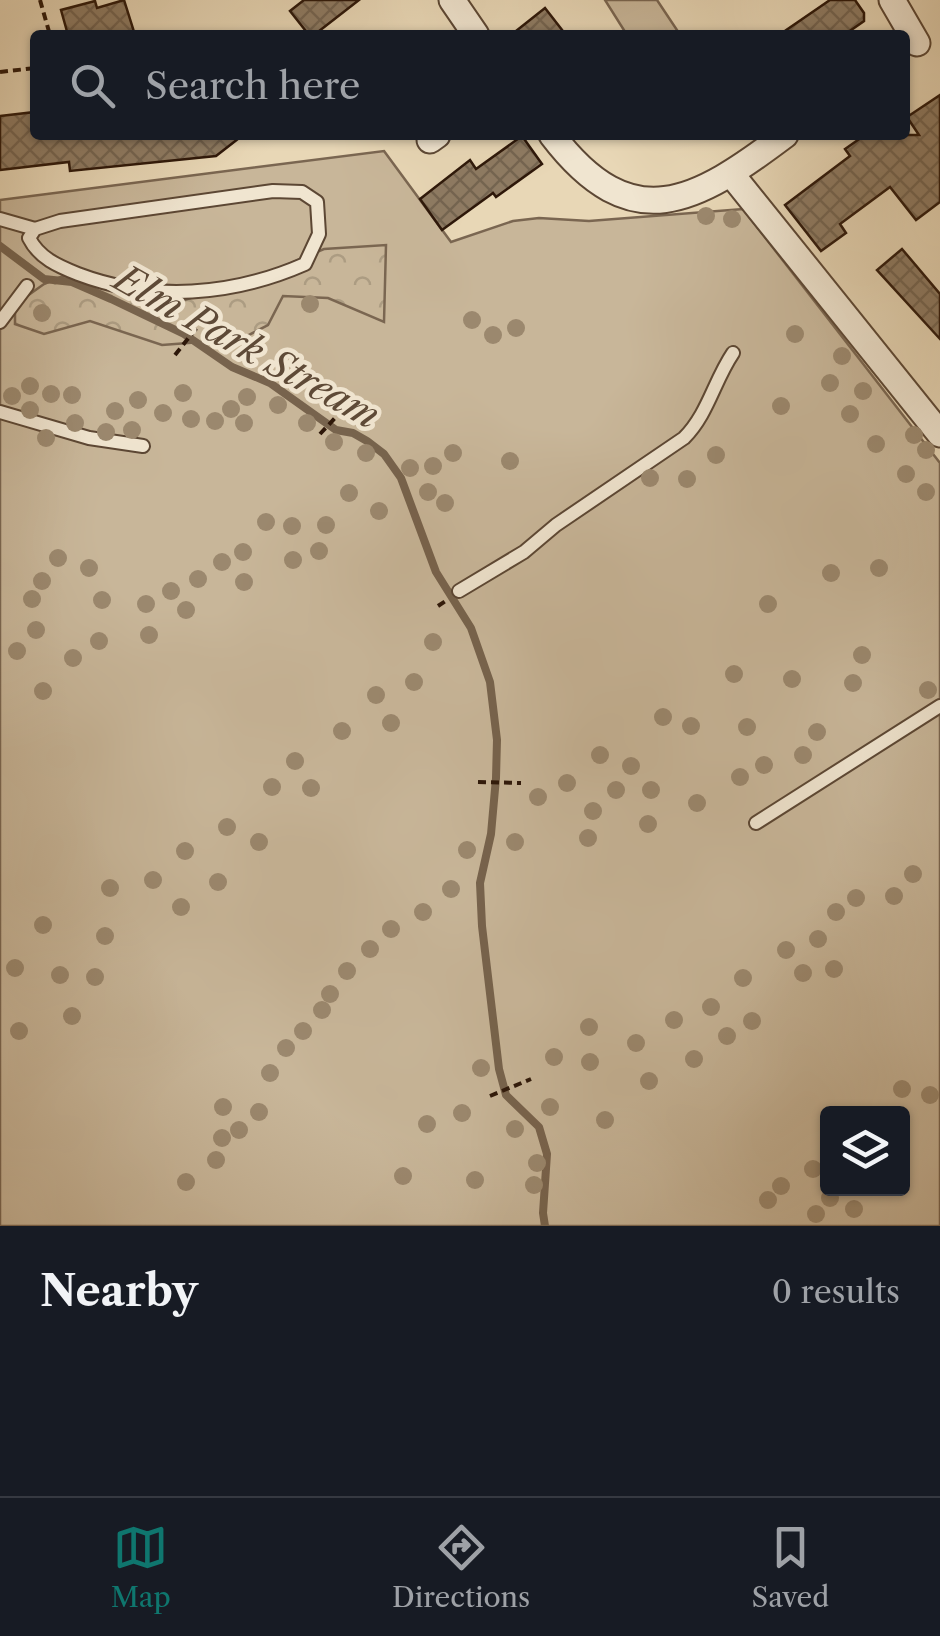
<!DOCTYPE html>
<html lang="en">
<head>
<meta charset="utf-8">
<style>
	body { margin:0; font-family:"Libre Caslon Text",serif; background:#242831; color:#f1f3f6 }
	.controls { position:absolute; right:30px; bottom:30px; display:grid; overflow:hidden; border-radius:10px; box-shadow:0 2px 8px #0004 }
	.controls button { width:90px; height:90px; display:grid; place-items:center; padding:0; border:0; border-bottom:2px solid #363941; background:#171b24; color:#f1f3f6; font:50px sans-serif }
	.list { margin:0; padding:0; list-style:none }
	h2 { display:flex; justify-content:space-between; align-items:center; height:130px; margin:0; padding:0 40px; font-size:42px }
	h2 small { font-size:32px; font-weight:400; color:#9ea1a6 }
	.icon { flex:none; width:55px; height:55px; fill:none; stroke:currentColor; stroke-width:2; stroke-linecap:round; stroke-linejoin:round }
	.map { position:relative; flex:none; width:940px; height:1226px; overflow:hidden }
	.search { position:absolute; background:#171b24; box-shadow:0 2px 8px #0004; left:30px; right:30px; top:30px; height:110px; display:flex; align-items:center; gap:25px; box-sizing:border-box; padding:0 35px; border-radius:10px; color:#9ea1a6; font-size:38px }
	.sheet { height:270px; background:#171b24 }
	nav { display:flex; justify-content:space-around; align-items:center; box-sizing:border-box; height:140px; border-top:2px solid #363941; background:#171b24; font-size:28px; color:#9ea1a6 }
	nav a { display:grid; justify-items:center; gap:5px }
	nav .on { color:#0f766e }
	.map>svg:first-child { display:block }
	.green { fill:#c8b699; stroke:#7a6651; stroke-width:2.5; fill-rule:evenodd }
	.forest { fill:url(#forest-crowns); stroke:#7a6651; stroke-width:2.5 }
	.lines { fill:none; stroke-linecap:round; stroke-linejoin:round }
	.stream { stroke:#77634d; stroke-width:8 }
	.building { fill:url(#building-cross-hatch); stroke:#2d1709; stroke-width:2.5 }
	.lane-casing { stroke:#5c4734; stroke-width:16 }
	.street-casing { stroke:#5c4734; stroke-width:29 }
	.path { stroke:#2d1709; stroke-width:4; stroke-dasharray:8 5; stroke-linecap:butt }
	.lane { stroke:#f0e5d0; stroke-width:12 }
	.street { stroke:#f0e5d0; stroke-width:25 }
	.tree { fill:#9b886e }
	.labels { text-anchor:middle; stroke-width:9; stroke-linejoin:round; paint-order:stroke }
	.water-label { font-size:38px; font-style:italic; fill:#5e4a37; stroke:#f0e5d0 }
</style>
</head>
<body>
<div class="map">
<svg width="940" height="1226" viewBox="0 0 940 1226">
	<defs>
		<pattern id="forest-crowns" width="20" height="18" patternUnits="userSpaceOnUse" patternTransform="scale(2.5)"><rect width="20" height="18" fill="#c8b699"/><path d="M2 6a3 3 0 1 1 6 0M12 15a3 3 0 1 1 6 0" fill="none" stroke="#ac9c82"/></pattern>
		<pattern id="building-cross-hatch" width="8" height="8" patternUnits="userSpaceOnUse" patternTransform="scale(2.5)"><rect width="8" height="8" fill="#8e7b63"/><path d="M0 0l8 8M0 8l8-8" fill="none" stroke="#746450"/></pattern>
	</defs>
	<rect width="100%" height="100%" fill="#e8d7b6"/>
	<filter id="stains"><feTurbulence type="fractalNoise" baseFrequency=".002" numOctaves="4"/><feColorMatrix values="0 0 0 0 .2 0 0 0 0 .09 0 0 0 0 .02 0 0 0 .5 -.17"/></filter>
	<radialGradient id="worn" r=".72"><stop offset=".6" stop-color="#630" stop-opacity="0"/><stop offset="1" stop-color="#630" stop-opacity=".3"/></radialGradient>
	<g class="green">
		<polygon points="605,0 657,0 679,33 627,35"/>
		<path d="M384,151l67,91 62,-21 26,-3 50,3 154,-12 197,254v763h-940v-1026zM828,1114h74v74h-74z"/>
	</g>
	<polygon class="forest" points="386,245 384,322 328,298 283,296 268,325 241,339 162,345 90,321 44,334 15,324 15,311 23,299 44,284 65,275 130,297 178,302 256,278 324,249"/>
	<g class="lines">
		<polyline class="stream" points="0,246 44,279 72,282 111,299 184,334 232,367 270,383 336,430 353,433 367,441 384,454 401,478 436,572 471,628 490,682 497,740 496,778 491,834 480,883 482,926 499,1069 506,1095 539,1127 547,1154 543,1213 545,1226"/>
	</g>
	<g class="building">
		<polygon points="124,0 135,35 68,35 61,10 95,1 97,8"/>
		<polygon points="304,0 359,0 314,35 309,35 290,11"/>
		<polygon points="830,0 855,0 864,13 864,21 844,35 779,35"/>
		<polygon points="545,8 566,35 511,35"/>
		<polygon points="940,95 940,202 916,220 890,187 840,224 846,233 821,251 785,205 850,156 845,149 865,135 919,135 907,117"/>
		<polygon points="35,112 35,135 243,135 216,156 70,171 69,162 0,170 0,116"/>
		<polygon points="522,136 542,164 496,197 493,193 442,230 420,199 470,160 476,169"/>
		<polygon points="902,249 940,294 940,339 877,270"/>
	</g>
	<g class="lines">
		<g class="lane-casing">
			<g id="lane">
				<path d="M273,191l29,1 15,10 2,32 -14,30c-73,32 -153,38 -227,10 -20,-8 -39,-16 -49,-36l6,-9 25,-8z"/>
				<polyline points="0,219 35,229"/>
				<polyline points="0,322 27,286"/>
				<polyline points="0,412 89,438 143,446"/>
				<path d="M459,591l65,-39 32,-27 128,-87c24,-24 30,-57 49,-85"/>
				<polyline points="756,823 940,706"/>
			</g>
		</g>
		<g class="street-casing">
			<g id="street">
				<polyline points="452,0 476,35"/>
				<polyline points="892,0 917,43"/>
				<path d="M552,135c80,105 144,67 233,0"/>
				<polyline points="430,140 437,135"/>
				<polyline points="732,175 940,434"/>
			</g>
		</g>
		<g class="path">
			<polyline points="40,0 50,35"/>
			<polyline points="0,72 35,68"/>
			<polyline points="175,355 203,320"/>
			<polyline points="320,434 336,417"/>
			<polyline points="438,606 447,600"/>
			<polyline points="478,782 521,783"/>
			<polyline points="490,1096 531,1079"/>
		</g>
		<use href="#lane" class="lane"/>
		<use href="#street" class="street"/>
	</g>
	<g class="tree">
		<circle cx="706" cy="216" r="9"/>
		<circle cx="732" cy="219" r="9"/>
		<circle cx="310" cy="304" r="9"/>
		<circle cx="42" cy="313" r="9"/>
		<circle cx="472" cy="320" r="9"/>
		<circle cx="516" cy="328" r="9"/>
		<circle cx="795" cy="334" r="9"/>
		<circle cx="493" cy="335" r="9"/>
		<circle cx="842" cy="356" r="9"/>
		<circle cx="830" cy="383" r="9"/>
		<circle cx="30" cy="386" r="9"/>
		<circle cx="863" cy="391" r="9"/>
		<circle cx="183" cy="393" r="9"/>
		<circle cx="51" cy="394" r="9"/>
		<circle cx="72" cy="395" r="9"/>
		<circle cx="12" cy="396" r="9"/>
		<circle cx="247" cy="397" r="9"/>
		<circle cx="138" cy="400" r="9"/>
		<circle cx="278" cy="405" r="9"/>
		<circle cx="781" cy="406" r="9"/>
		<circle cx="231" cy="409" r="9"/>
		<circle cx="30" cy="410" r="9"/>
		<circle cx="115" cy="411" r="9"/>
		<circle cx="163" cy="413" r="9"/>
		<circle cx="850" cy="414" r="9"/>
		<circle cx="191" cy="419" r="9"/>
		<circle cx="215" cy="421" r="9"/>
		<circle cx="75" cy="423" r="9"/>
		<circle cx="244" cy="423" r="9"/>
		<circle cx="307" cy="423" r="9"/>
		<circle cx="132" cy="430" r="9"/>
		<circle cx="106" cy="432" r="9"/>
		<circle cx="914" cy="435" r="9"/>
		<circle cx="46" cy="438" r="9"/>
		<circle cx="334" cy="442" r="9"/>
		<circle cx="876" cy="444" r="9"/>
		<circle cx="926" cy="450" r="9"/>
		<circle cx="366" cy="453" r="9"/>
		<circle cx="453" cy="453" r="9"/>
		<circle cx="716" cy="455" r="9"/>
		<circle cx="510" cy="461" r="9"/>
		<circle cx="433" cy="466" r="9"/>
		<circle cx="410" cy="468" r="9"/>
		<circle cx="906" cy="474" r="9"/>
		<circle cx="650" cy="478" r="9"/>
		<circle cx="687" cy="479" r="9"/>
		<circle cx="428" cy="492" r="9"/>
		<circle cx="926" cy="492" r="9"/>
		<circle cx="349" cy="493" r="9"/>
		<circle cx="445" cy="503" r="9"/>
		<circle cx="379" cy="511" r="9"/>
		<circle cx="266" cy="522" r="9"/>
		<circle cx="326" cy="525" r="9"/>
		<circle cx="292" cy="526" r="9"/>
		<circle cx="319" cy="551" r="9"/>
		<circle cx="243" cy="552" r="9"/>
		<circle cx="58" cy="558" r="9"/>
		<circle cx="293" cy="560" r="9"/>
		<circle cx="222" cy="562" r="9"/>
		<circle cx="89" cy="568" r="9"/>
		<circle cx="879" cy="568" r="9"/>
		<circle cx="831" cy="573" r="9"/>
		<circle cx="198" cy="579" r="9"/>
		<circle cx="42" cy="581" r="9"/>
		<circle cx="244" cy="582" r="9"/>
		<circle cx="171" cy="591" r="9"/>
		<circle cx="32" cy="599" r="9"/>
		<circle cx="102" cy="600" r="9"/>
		<circle cx="146" cy="604" r="9"/>
		<circle cx="768" cy="604" r="9"/>
		<circle cx="186" cy="610" r="9"/>
		<circle cx="36" cy="630" r="9"/>
		<circle cx="149" cy="635" r="9"/>
		<circle cx="99" cy="641" r="9"/>
		<circle cx="433" cy="642" r="9"/>
		<circle cx="17" cy="651" r="9"/>
		<circle cx="862" cy="655" r="9"/>
		<circle cx="73" cy="658" r="9"/>
		<circle cx="734" cy="674" r="9"/>
		<circle cx="792" cy="679" r="9"/>
		<circle cx="414" cy="682" r="9"/>
		<circle cx="853" cy="683" r="9"/>
		<circle cx="928" cy="690" r="9"/>
		<circle cx="43" cy="691" r="9"/>
		<circle cx="376" cy="695" r="9"/>
		<circle cx="663" cy="717" r="9"/>
		<circle cx="391" cy="723" r="9"/>
		<circle cx="691" cy="726" r="9"/>
		<circle cx="747" cy="727" r="9"/>
		<circle cx="342" cy="731" r="9"/>
		<circle cx="817" cy="732" r="9"/>
		<circle cx="600" cy="755" r="9"/>
		<circle cx="803" cy="755" r="9"/>
		<circle cx="295" cy="761" r="9"/>
		<circle cx="764" cy="765" r="9"/>
		<circle cx="631" cy="766" r="9"/>
		<circle cx="740" cy="777" r="9"/>
		<circle cx="567" cy="783" r="9"/>
		<circle cx="272" cy="787" r="9"/>
		<circle cx="311" cy="788" r="9"/>
		<circle cx="616" cy="790" r="9"/>
		<circle cx="651" cy="790" r="9"/>
		<circle cx="538" cy="797" r="9"/>
		<circle cx="697" cy="803" r="9"/>
		<circle cx="593" cy="811" r="9"/>
		<circle cx="648" cy="824" r="9"/>
		<circle cx="227" cy="827" r="9"/>
		<circle cx="588" cy="838" r="9"/>
		<circle cx="259" cy="842" r="9"/>
		<circle cx="515" cy="842" r="9"/>
		<circle cx="467" cy="850" r="9"/>
		<circle cx="185" cy="851" r="9"/>
		<circle cx="913" cy="874" r="9"/>
		<circle cx="153" cy="880" r="9"/>
		<circle cx="218" cy="882" r="9"/>
		<circle cx="110" cy="888" r="9"/>
		<circle cx="451" cy="889" r="9"/>
		<circle cx="894" cy="896" r="9"/>
		<circle cx="856" cy="898" r="9"/>
		<circle cx="181" cy="907" r="9"/>
		<circle cx="423" cy="912" r="9"/>
		<circle cx="836" cy="912" r="9"/>
		<circle cx="43" cy="925" r="9"/>
		<circle cx="391" cy="929" r="9"/>
		<circle cx="105" cy="936" r="9"/>
		<circle cx="818" cy="939" r="9"/>
		<circle cx="370" cy="949" r="9"/>
		<circle cx="786" cy="950" r="9"/>
		<circle cx="15" cy="968" r="9"/>
		<circle cx="834" cy="969" r="9"/>
		<circle cx="347" cy="971" r="9"/>
		<circle cx="803" cy="973" r="9"/>
		<circle cx="60" cy="975" r="9"/>
		<circle cx="95" cy="977" r="9"/>
		<circle cx="743" cy="978" r="9"/>
		<circle cx="330" cy="994" r="9"/>
		<circle cx="711" cy="1007" r="9"/>
		<circle cx="322" cy="1010" r="9"/>
		<circle cx="72" cy="1016" r="9"/>
		<circle cx="674" cy="1020" r="9"/>
		<circle cx="752" cy="1021" r="9"/>
		<circle cx="589" cy="1027" r="9"/>
		<circle cx="19" cy="1031" r="9"/>
		<circle cx="303" cy="1031" r="9"/>
		<circle cx="727" cy="1036" r="9"/>
		<circle cx="636" cy="1043" r="9"/>
		<circle cx="286" cy="1048" r="9"/>
		<circle cx="554" cy="1057" r="9"/>
		<circle cx="694" cy="1059" r="9"/>
		<circle cx="590" cy="1062" r="9"/>
		<circle cx="481" cy="1068" r="9"/>
		<circle cx="270" cy="1073" r="9"/>
		<circle cx="649" cy="1081" r="9"/>
		<circle cx="902" cy="1089" r="9"/>
		<circle cx="930" cy="1095" r="9"/>
		<circle cx="223" cy="1107" r="9"/>
		<circle cx="550" cy="1107" r="9"/>
		<circle cx="259" cy="1112" r="9"/>
		<circle cx="462" cy="1113" r="9"/>
		<circle cx="605" cy="1120" r="9"/>
		<circle cx="427" cy="1124" r="9"/>
		<circle cx="515" cy="1129" r="9"/>
		<circle cx="239" cy="1130" r="9"/>
		<circle cx="222" cy="1138" r="9"/>
		<circle cx="216" cy="1160" r="9"/>
		<circle cx="537" cy="1163" r="9"/>
		<circle cx="813" cy="1169" r="9"/>
		<circle cx="403" cy="1176" r="9"/>
		<circle cx="475" cy="1180" r="9"/>
		<circle cx="186" cy="1182" r="9"/>
		<circle cx="534" cy="1185" r="9"/>
		<circle cx="781" cy="1186" r="9"/>
		<circle cx="830" cy="1198" r="9"/>
		<circle cx="768" cy="1200" r="9"/>
		<circle cx="854" cy="1209" r="9"/>
		<circle cx="816" cy="1214" r="9"/>
	</g>
	<g class="labels">
		<g class="water-label">
			<text transform="translate(247 347) rotate(29)" y="13">Elm Park Stream</text>
		</g>
	</g>
	<rect width="100%" height="100%" filter="url(#stains)"/>
	<rect width="100%" height="100%" fill="url(#worn)"/>
</svg>
<div class="controls">
<button><svg class="icon" aria-label="layers" viewBox="0 0 24 24"><path d="M12 4l9 5-9 5-9-5zM3 14l9 5 9-5"/></svg></button>
</div>
<div class="search"><svg class="icon" aria-label="search" viewBox="0 0 24 24"><circle cx="10" cy="10" r="6"/><path d="M15 15l6 6"/></svg>Search here</div>
</div>
<section class="sheet">
<h2>Nearby<small>0 results</small></h2>
<ul class="list">
</ul>
</section>
<nav>
<a class="on"><svg class="icon" aria-label="map" viewBox="0 0 24 24"><path d="M3 6l6-2 6 2 6-2v14l-6 2-6-2-6 2zM9 4v14M15 6v14"/></svg>Map</a>
<a><svg class="icon" aria-label="directions" viewBox="0 0 24 24"><path d="M12 3l9 9-9 9-9-9zM9 14v-3h6M13 9l2 2-2 2"/></svg>Directions</a>
<a><svg class="icon" aria-label="saved" viewBox="0 0 24 24"><path d="M7 4h10v16l-5-4-5 4z"/></svg>Saved</a>
</nav>
</body>
</html>
